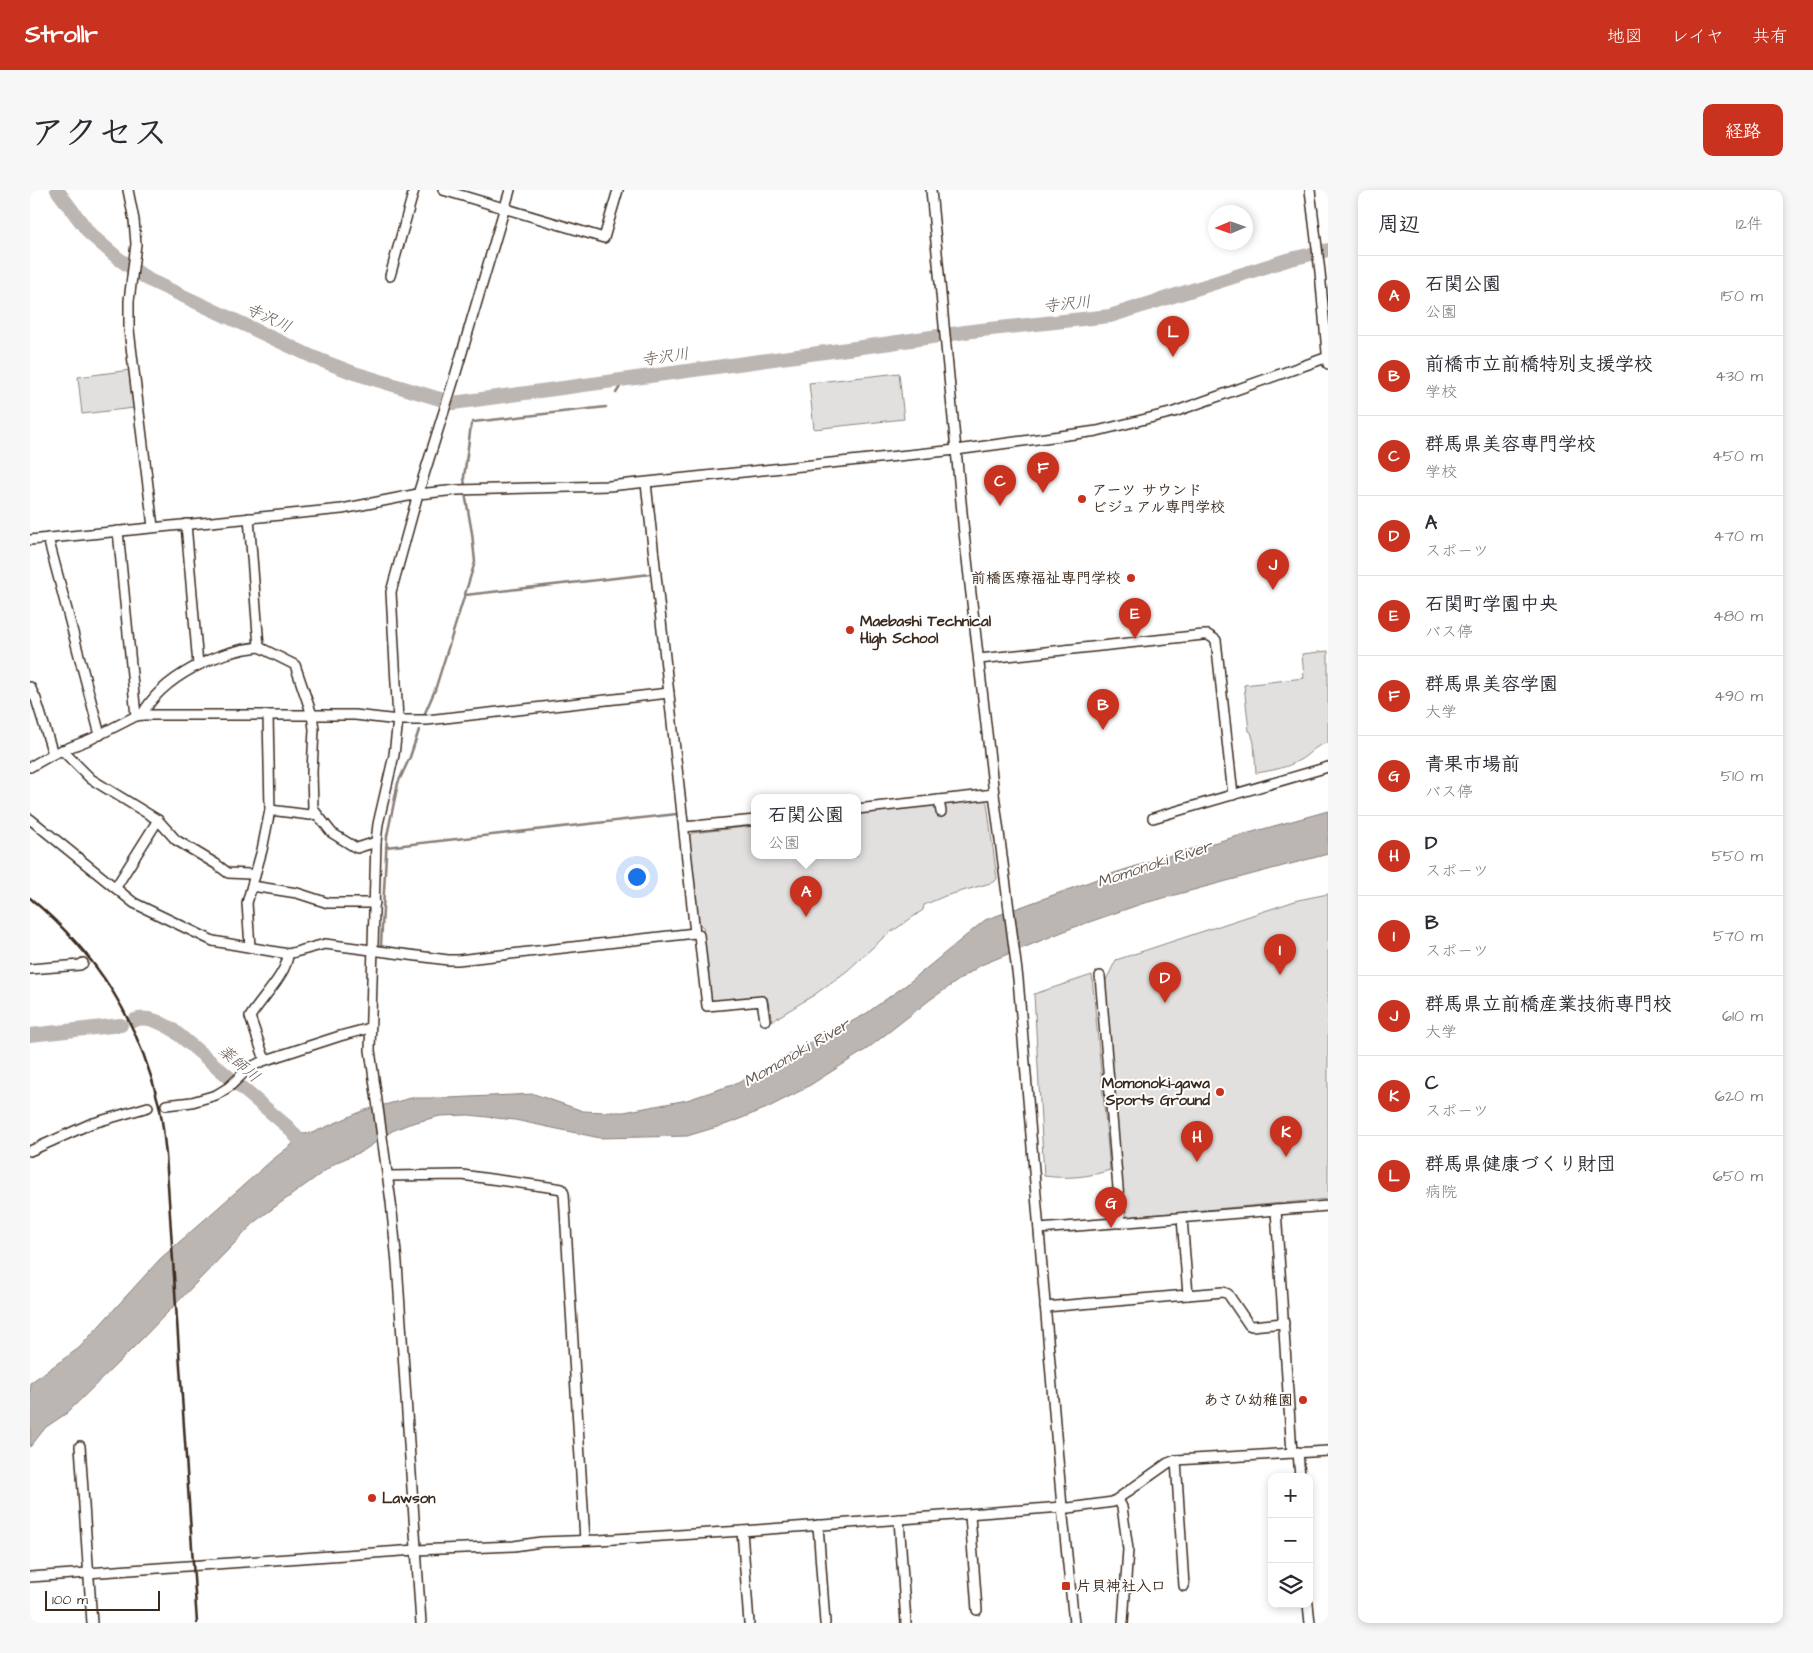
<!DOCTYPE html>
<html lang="ja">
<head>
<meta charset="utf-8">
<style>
	body { margin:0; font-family:"Architects Daughter","Klee One",sans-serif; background:#f7f7f7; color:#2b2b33 }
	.controls { position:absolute; right:15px; bottom:15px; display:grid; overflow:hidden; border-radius:10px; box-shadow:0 2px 8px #0003 }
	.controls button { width:45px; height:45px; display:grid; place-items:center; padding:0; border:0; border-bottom:1px solid #e1e1e2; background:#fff; color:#2b2b33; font:25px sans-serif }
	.compass { position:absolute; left:1178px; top:15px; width:45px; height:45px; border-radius:50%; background:#fff; box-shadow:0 2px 8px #0003; rotate:268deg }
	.scale { position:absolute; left:15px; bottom:12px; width:115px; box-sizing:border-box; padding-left:5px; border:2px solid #3b2a1e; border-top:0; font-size:14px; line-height:18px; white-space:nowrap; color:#3b2a1e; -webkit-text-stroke:4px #fff; paint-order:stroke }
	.you { position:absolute; left:606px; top:686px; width:18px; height:18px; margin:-12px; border:4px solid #fff; border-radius:50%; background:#1a73e8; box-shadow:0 0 0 8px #1a73e833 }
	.badge { display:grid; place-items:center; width:32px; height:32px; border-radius:50%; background:#c8321e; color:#fff; font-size:16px; font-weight:700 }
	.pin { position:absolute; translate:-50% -41px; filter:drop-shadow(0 1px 2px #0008) }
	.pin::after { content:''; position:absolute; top:26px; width:18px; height:15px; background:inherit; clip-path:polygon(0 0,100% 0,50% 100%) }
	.popup { position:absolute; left:721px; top:604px; width:110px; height:65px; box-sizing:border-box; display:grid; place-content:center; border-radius:10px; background:#fff; filter:drop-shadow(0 1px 4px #0005); font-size:16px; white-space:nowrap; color:#7c7c81 }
	.popup b { font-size:19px; color:#2b2b33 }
	.popup::after { content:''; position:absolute; left:50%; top:100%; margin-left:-10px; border:10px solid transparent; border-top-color:#fff }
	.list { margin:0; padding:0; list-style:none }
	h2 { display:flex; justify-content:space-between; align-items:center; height:65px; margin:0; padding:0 20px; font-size:21px }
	h2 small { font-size:16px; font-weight:400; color:#7c7c81 }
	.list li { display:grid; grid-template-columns:32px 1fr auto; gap:15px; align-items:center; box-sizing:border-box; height:80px; padding:0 20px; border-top:1px solid #e1e1e2 }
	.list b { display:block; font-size:19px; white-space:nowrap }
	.list p { margin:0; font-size:16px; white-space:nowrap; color:#7c7c81 }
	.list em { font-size:16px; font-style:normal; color:#7c7c81 }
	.icon { flex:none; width:28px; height:28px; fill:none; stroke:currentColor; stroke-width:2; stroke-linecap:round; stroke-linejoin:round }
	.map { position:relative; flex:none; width:1298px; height:1433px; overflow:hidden; border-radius:10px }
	header { display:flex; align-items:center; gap:30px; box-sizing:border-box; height:70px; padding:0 25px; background:#c8321e; color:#fff }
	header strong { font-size:24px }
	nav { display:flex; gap:28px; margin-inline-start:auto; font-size:18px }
	.intro { display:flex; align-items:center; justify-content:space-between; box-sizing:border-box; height:120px; padding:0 30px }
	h1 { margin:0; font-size:35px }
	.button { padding:12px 22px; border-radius:10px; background:#c8321e; color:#fff; font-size:18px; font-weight:700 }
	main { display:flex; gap:30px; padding:0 30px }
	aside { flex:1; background:#fff; border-radius:10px; box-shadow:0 2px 8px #0003 }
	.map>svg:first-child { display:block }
	.green { fill:#e2e0de; stroke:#8e857e }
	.water { fill:#bcb6b3; stroke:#887e77 }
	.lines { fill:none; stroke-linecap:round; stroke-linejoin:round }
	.stream { stroke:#887e77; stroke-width:2.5 }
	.river { stroke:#bcb6b3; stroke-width:14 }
	.minor-casing { stroke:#3b2a1e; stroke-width:12 }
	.minor { stroke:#fff; stroke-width:9 }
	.rail { stroke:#3b2a1e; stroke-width:2.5 }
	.poi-dot { fill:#c8321e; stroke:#fff; stroke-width:2 }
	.labels { text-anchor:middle; stroke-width:4; stroke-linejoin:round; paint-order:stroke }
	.poi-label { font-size:15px; font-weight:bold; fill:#3b2a1e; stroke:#fff; text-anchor:start }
	.water-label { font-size:16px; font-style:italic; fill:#685b52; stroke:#fff }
</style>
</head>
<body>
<header>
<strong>Strollr</strong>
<nav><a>地図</a><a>レイヤ</a><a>共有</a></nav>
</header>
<div class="intro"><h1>アクセス</h1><a class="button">経路</a></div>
<main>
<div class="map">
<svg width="1298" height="1433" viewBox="0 0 1298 1433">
	<rect width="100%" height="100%" fill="#fff"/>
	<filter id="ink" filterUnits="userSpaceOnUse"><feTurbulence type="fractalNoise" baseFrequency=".02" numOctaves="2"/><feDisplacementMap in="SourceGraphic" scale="10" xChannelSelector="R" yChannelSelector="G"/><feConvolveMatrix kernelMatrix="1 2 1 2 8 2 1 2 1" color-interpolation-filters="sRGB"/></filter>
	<g filter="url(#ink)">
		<g class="green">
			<polygon points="100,180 104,218 52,224 48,187"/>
			<polygon points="869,183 874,229 784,239 779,193"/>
			<path d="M1298,461v92c-14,2 -18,12 -30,18 -12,7 -28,10 -42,12l-2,-30 -3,-11 -2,-1 -5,-46 60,-7 -2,-24z"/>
			<polygon points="955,610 957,613 967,689 964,692 915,706 894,715 893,720 854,747 817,781 784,805 742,831 737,807 683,812 681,810 673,737 669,734 659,646 662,643 725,636 725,666 827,666 827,624"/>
			<polygon points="1298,704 1298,1009 1096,1027 1092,1024 1073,796 1086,770 1268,710"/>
			<path d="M1062,785l18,195c-21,7 -43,9 -66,6l-10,-182z"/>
		</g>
		<polygon class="water" points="1298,621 1298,664 1111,714 1042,738 951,775 901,809 837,859 774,899 737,918 697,934 657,946 570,948 485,930 439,925 410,926 379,934 362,941 333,961 307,972 227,1030 107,1154 37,1223 16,1237 0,1257 0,1193 49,1158 130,1069 241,971 265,952 263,942 267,941 273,944 282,943 335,920 381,908 418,908 504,904 553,921 575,922 594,922 657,910 708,893 742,875 786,849 802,842 834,825 876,795 955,730 1078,685 1154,661"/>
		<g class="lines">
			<g class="stream">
				<polyline points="586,203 595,189"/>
				<polyline points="435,297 434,287 441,235 443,232 576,217"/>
				<polyline points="435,405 621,384"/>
				<polyline points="395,523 405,500 445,372 442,343 435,303"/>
				<polyline points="356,657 647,624"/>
				<polyline points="351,755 357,646 368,593 380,567 389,540"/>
			</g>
			<g class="river">
				<polyline points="27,0 60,44 89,69 119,90 285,168 324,183 423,213 861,153 942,141 1080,126 1257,70 1298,60"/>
				<path d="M105,830c12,-5 27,3 37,9l116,98 16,19"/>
				<polyline points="0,845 91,835"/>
			</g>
			<g class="minor-casing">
				<g id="minor">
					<polyline points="98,0 104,30 106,54 99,111 99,140 123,337"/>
					<polyline points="413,0 574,48 588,0"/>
					<polyline points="901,0 934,343 964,604 988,789 1032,1317 1044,1433"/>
					<polyline points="1280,0 1290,82 1298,174"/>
					<polyline points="360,86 384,0"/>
					<polyline points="616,293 665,743 669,745 677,816 732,811 735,830"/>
					<polyline points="219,328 229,457"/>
					<polyline points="156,334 168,475"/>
					<polyline points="88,341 106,526"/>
					<polyline points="18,348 70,545"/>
					<polyline points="0,350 312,319 388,304 427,300 579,296 926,260 1067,241 1144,222 1298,167"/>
					<polyline points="949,469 1173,445 1178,445 1186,450 1203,605"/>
					<polyline points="0,497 6,509 23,564"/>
					<path d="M112,525c20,-38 75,-64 117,-68l36,18 17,50 2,14 -2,43 1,37 19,24 21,13 4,2 19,-6"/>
					<polyline points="32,560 61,589 128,630 146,650 186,674 198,683 219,684 225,686"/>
					<polyline points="0,577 23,564 61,549 106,526 112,525 325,525 368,530 397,530 639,503"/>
					<polyline points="909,610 911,622"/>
					<polyline points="827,619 964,604"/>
					<polyline points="240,620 280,625 286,624"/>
					<polyline points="1123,628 1298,577"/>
					<polyline points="0,629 104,713 183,751 258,764 295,754 418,770 428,770 665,743"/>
					<polyline points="654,637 725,630"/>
					<polyline points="222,696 267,703 298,713 345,713"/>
					<polyline points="86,697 128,630"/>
					<polyline points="220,757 217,713 232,660 240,620 238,525"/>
					<polyline points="0,779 50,775 53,773"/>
					<polyline points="1070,786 1091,1033"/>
					<path d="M235,870l-15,-43c10,-17 38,-44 38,-63"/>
					<polyline points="136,915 162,912 186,905 199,897 219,878 233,871 310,846 340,838"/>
					<polyline points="0,961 60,934 118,917"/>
					<polyline points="358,986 432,985 526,998 532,999 534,1004 555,1350"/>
					<polyline points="1246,1020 1262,1263"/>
					<polyline points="1152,1028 1158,1105"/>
					<polyline points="1009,1039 1298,1016"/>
					<polyline points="1015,1117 1193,1102 1198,1104 1219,1135 1222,1136 1254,1133"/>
					<polyline points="50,1256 62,1433"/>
					<polyline points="1268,1262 1270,1287"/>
					<polyline points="1146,1270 1154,1396"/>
					<polyline points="1088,1309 1092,1317 1098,1359 1093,1433"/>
					<polyline points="940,1325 947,1420"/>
					<polyline points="869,1329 876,1433"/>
					<polyline points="788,1335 795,1433"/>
					<polyline points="712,1341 719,1433"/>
					<polyline points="0,1387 386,1360 484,1356 511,1352 569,1350 712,1341 1032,1317 1039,1318 1083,1312 1138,1273 1146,1270 1298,1261"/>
					<polyline points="1278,1414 1280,1433"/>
					<polyline points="391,1433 367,1073 361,1012 340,860 346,652 348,634 364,565 368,530 361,402 388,304 425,186 480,0"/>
				</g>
			</g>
			<use href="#minor" class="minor"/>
			<path class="rail" d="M0,708c68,57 108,121 129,207 4,16 5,34 7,50l31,468"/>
		</g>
	</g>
	<g class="poi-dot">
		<circle cx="1052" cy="309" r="5"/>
		<circle cx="1101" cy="388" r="5"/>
		<circle cx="820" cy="440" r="5"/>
		<circle cx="1190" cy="902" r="5"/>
		<circle cx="1273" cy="1210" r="5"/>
		<circle cx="342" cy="1308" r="5"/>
		<rect x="1031" y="1391" width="10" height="10" rx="2.5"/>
	</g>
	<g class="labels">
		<g class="poi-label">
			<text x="1062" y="305">アーツ サウンド<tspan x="1062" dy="17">ビジュアル専門学校</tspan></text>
			<text x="1091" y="393" text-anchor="end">前橋医療福祉専門学校</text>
			<text x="830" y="436">Maebashi Technical<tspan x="830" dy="17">High School</tspan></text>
			<text x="1180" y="898" text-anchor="end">Momonoki-gawa<tspan x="1180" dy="17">Sports Ground</tspan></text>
			<text x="1263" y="1215" text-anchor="end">あさひ幼稚園</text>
			<text x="352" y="1313">Lawson</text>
			<text x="1046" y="1401">片貝神社入口</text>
		</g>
		<g class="water-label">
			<text transform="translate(1037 113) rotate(-6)" y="6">寺沢川</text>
			<text transform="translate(239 127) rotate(25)" y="6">寺沢川</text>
			<text transform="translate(635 166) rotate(-8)" y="6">寺沢川</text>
			<text transform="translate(1124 673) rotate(-18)" y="6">Momonoki River</text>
			<text transform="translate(766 862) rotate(-30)" y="6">Momonoki River</text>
			<text transform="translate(210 873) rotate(40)" y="6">薬師川</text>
		</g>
	</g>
</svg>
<div class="controls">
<button>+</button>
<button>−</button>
<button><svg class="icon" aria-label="layers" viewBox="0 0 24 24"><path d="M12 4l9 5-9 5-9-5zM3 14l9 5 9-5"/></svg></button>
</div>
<svg class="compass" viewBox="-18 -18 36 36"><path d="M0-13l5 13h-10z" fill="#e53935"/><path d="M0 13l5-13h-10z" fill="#7c7c81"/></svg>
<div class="scale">100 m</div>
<div class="you"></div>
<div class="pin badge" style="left:776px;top:727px">A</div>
<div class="popup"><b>石関公園</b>公園</div>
<div class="pin badge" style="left:1073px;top:540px">B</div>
<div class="pin badge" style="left:970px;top:316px">C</div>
<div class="pin badge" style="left:1135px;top:813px">D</div>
<div class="pin badge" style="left:1105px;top:449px">E</div>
<div class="pin badge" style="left:1013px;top:303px">F</div>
<div class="pin badge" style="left:1081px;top:1038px">G</div>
<div class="pin badge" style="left:1167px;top:972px">H</div>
<div class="pin badge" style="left:1250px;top:785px">I</div>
<div class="pin badge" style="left:1243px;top:400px">J</div>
<div class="pin badge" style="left:1256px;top:967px">K</div>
<div class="pin badge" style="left:1143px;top:167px">L</div>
</div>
<aside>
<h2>周辺<small>12件</small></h2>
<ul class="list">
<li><span class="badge">A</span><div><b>石関公園</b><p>公園</p></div><em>150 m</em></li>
<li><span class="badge">B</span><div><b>前橋市立前橋特別支援学校</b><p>学校</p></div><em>430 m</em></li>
<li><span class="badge">C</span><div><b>群馬県美容専門学校</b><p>学校</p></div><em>450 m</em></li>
<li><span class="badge">D</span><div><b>A</b><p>スポーツ</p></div><em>470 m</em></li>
<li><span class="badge">E</span><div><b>石関町学園中央</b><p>バス停</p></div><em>480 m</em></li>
<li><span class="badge">F</span><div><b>群馬県美容学園</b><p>大学</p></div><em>490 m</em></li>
<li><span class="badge">G</span><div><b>青果市場前</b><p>バス停</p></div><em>510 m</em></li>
<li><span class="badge">H</span><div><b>D</b><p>スポーツ</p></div><em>550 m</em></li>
<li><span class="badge">I</span><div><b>B</b><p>スポーツ</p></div><em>570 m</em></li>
<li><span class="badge">J</span><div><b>群馬県立前橋産業技術専門校</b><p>大学</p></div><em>610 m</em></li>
<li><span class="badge">K</span><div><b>C</b><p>スポーツ</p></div><em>620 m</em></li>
<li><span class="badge">L</span><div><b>群馬県健康づくり財団</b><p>病院</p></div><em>650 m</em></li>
</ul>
</aside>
</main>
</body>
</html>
